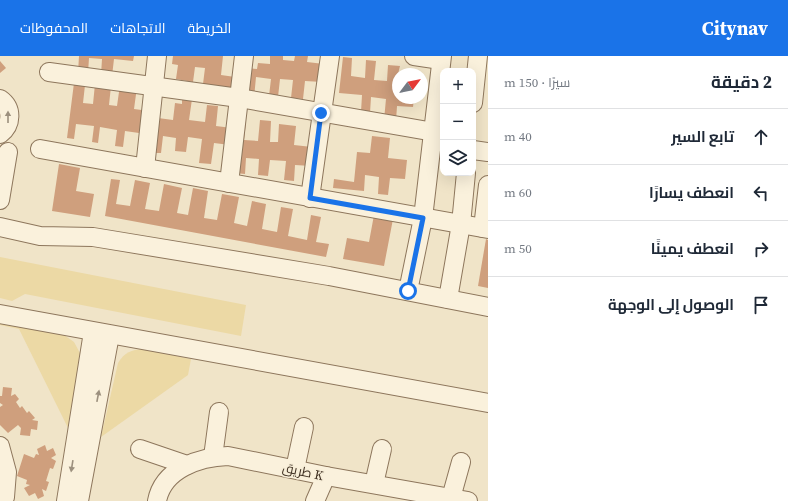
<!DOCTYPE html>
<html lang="ar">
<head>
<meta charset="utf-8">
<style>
	body { margin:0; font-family:"Source Serif 4",Cairo,serif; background:#f2f2f3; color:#1f2937; direction:rtl }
	.controls { position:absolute; right:12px; top:12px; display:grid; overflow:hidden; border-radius:8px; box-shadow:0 4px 16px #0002 }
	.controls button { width:36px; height:36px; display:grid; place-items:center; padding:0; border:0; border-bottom:1px solid #e0e1e3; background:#fff; color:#1f2937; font:20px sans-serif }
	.compass { position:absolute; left:392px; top:12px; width:36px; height:36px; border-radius:50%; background:#fff; box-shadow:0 4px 16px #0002; rotate:58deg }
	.stop { position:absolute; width:12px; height:12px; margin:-9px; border:3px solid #1a73e8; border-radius:50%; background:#fff }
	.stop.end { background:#1a73e8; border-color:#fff; box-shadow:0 1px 4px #0008 }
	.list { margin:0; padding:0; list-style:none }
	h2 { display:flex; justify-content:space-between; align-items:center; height:52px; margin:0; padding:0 16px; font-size:17px }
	h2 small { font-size:13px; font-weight:400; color:#747a83 }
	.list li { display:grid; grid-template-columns:26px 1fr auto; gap:12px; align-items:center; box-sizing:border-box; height:56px; padding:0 16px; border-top:1px solid #e0e1e3 }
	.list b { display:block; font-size:15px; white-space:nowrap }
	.list em { font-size:13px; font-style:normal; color:#747a83 }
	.icon { flex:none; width:22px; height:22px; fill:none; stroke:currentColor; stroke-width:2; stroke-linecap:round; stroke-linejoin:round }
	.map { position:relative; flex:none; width:488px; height:445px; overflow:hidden; direction:ltr }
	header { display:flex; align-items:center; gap:24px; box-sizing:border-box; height:56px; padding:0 20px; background:#1a73e8; color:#fff }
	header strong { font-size:19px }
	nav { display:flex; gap:22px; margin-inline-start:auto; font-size:14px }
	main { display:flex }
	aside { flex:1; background:#fff }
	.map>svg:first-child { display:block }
	.sand { fill:#ecd9a5 }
	.building { fill:#cf9f7d }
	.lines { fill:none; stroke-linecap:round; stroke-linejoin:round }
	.minor-casing { stroke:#8d765c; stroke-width:20 }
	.minor { stroke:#faf1dc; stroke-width:18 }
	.oneway { fill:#9c907e }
	.route { stroke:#1a73e8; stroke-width:5 }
	.labels { text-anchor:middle; stroke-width:3; stroke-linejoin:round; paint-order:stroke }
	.street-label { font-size:13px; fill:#3d2e20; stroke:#f7eed8 }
</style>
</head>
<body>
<header>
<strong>Citynav</strong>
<nav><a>الخريطة</a><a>الاتجاهات</a><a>المحفوظات</a></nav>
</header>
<main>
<aside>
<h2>2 دقيقة<small>سيرًا · 150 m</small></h2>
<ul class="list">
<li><svg class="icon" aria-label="ahead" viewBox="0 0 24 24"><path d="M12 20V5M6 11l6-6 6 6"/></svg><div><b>تابع السير</b></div><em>40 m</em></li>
<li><svg class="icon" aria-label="left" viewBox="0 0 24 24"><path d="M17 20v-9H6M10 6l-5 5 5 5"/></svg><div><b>انعطف يسارًا</b></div><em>60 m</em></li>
<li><svg class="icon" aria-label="right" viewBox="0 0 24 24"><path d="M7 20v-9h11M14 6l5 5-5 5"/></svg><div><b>انعطف يمينًا</b></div><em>50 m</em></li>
<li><svg class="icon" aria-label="arrive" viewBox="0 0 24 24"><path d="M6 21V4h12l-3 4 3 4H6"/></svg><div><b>الوصول إلى الوجهة</b></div></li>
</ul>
</aside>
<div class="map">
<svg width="488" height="445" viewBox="0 0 488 445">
	<rect width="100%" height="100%" fill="#f0e4c8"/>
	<g class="sand">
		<polygon points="0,201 246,249 241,280 25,238 12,245 0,242"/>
		<polygon points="0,265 64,279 74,286 80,297 69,374 19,273 0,269"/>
		<path d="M143,293l48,10 -3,16 -87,62 17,-74c7,-11 13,-13 25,-14z"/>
	</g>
	<g class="building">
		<polygon points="79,0 134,0 133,5 114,3 112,20 101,19 102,3 89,2 88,17 78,17"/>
		<polygon points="173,0 223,0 221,19 235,21 234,33 203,28 205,12 195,11 193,26 176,23 178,9 172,8"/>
		<polygon points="270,0 283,0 283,4 294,5 295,0 308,0 307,6 324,8 322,26 305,25 303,43 291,42 293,24 280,23 278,41 269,40 271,23 256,21 254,42 245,41 248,12 257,13 258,7 270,8"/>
		<polygon points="343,1 352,2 351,20 365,22 366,4 376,5 374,24 387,25 388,9 400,10 398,18 398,42 414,42 413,51 397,50 396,65 384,64 386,43 371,41 370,57 361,56 362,39 339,37"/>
		<polygon points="0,5 6,12 0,17"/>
		<polygon points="74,27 85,29 83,47 93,48 95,28 111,30 109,49 117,50 120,29 137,31 134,53 149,55 146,78 125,75 123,91 115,90 117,74 100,71 98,87 92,86 94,70 76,68 74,83 67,82"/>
		<polygon points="182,42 192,43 189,64 205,66 207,49 218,50 216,70 232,72 230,89 214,87 211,108 199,107 202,83 188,81 186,96 175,95 176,82 163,80 161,97 154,97 158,62 173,64 175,47 182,48"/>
		<polygon points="260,64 271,65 270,86 278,86 279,68 296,70 294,89 312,91 311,110 295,109 294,125 284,124 286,105 270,104 268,120 258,119 259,103 246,102 245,118 235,117 239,66 246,66 244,84 258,85"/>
		<polygon points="372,80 390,82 388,102 407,104 405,123 390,122 388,139 378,138 379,121 365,119 364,135 333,132 334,123 354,126 357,96 370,97"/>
		<polygon points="59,108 80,112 76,135 94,138 90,161 52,155"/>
		<polygon points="111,123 120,124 116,148 130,150 135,124 150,127 145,153 159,155 164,128 182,132 177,157 188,159 193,132 208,135 204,162 217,164 222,138 239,141 234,167 247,170 252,145 266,148 262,173 277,176 281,151 293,153 288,180 307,184 311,159 321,161 316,186 329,188 326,201 105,160"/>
		<polygon points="374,159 393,163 384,210 343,203 347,182 369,186"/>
		<polygon points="486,183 488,184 488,232 478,230"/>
		<polygon points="3,331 12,332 11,340 15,338 19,343 16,346 20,352 22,350 27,357 29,355 35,362 32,364 38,365 37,374 31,373 30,380 20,379 21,372 18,369 8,377 0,369 0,351 3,349 0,347 0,340 2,340"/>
		<polygon points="45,389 47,395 53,392 56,399 51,402 56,405 53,413 50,412 46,425 49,426 46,435 42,433 44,440 38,443 35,437 29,440 24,432 30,429 26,428 27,424 17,420 24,398 34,402 36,398 39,399 37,393"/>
	</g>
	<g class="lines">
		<g class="minor-casing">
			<g id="minor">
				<polyline points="414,0 441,4"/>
				<polyline points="49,16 239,42 434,76"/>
				<path d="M0,43c13,9 12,26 0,35"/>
				<polyline points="473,47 478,0"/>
				<polyline points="40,93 488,173"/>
				<polyline points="473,94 488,96"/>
				<polyline points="145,112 157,0"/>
				<polyline points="229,127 244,0"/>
				<polyline points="310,142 330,0"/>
				<polyline points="0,144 8,96"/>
				<polyline points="0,171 40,180 93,181 329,220 488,251"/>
				<polyline points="483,172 488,129"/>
				<polyline points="408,235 423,162 442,0"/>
				<polyline points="448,243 461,168 466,117"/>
				<polyline points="0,258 488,347"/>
				<polyline points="0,390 7,416 5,441"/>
				<polyline points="140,393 187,409"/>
				<polyline points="213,401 219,356"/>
				<polyline points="295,413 304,371"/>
				<polyline points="374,428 382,393"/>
				<polyline points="451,442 461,406"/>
				<polyline points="66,445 93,276"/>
				<polyline points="79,445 110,279"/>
				<path d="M157,445c6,-32 42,-44 71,-45l98,20 142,25"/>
				<polyline points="315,445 326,420"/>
			</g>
		</g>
		<use href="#minor" class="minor"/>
	</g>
	<defs><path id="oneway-solid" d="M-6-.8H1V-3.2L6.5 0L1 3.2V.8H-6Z"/></defs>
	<g class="oneway">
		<use href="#oneway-solid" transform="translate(8 61) rotate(-90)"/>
		<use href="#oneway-solid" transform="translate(98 340) rotate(-79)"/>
		<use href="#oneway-solid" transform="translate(72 410) rotate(99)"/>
	</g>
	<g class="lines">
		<polyline class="route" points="321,57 310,142 423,162 408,235"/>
	</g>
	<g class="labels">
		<g class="street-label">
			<text transform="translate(303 415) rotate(12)" y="5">طريق K</text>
		</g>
	</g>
</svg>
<div class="controls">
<button>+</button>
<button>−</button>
<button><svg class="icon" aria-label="layers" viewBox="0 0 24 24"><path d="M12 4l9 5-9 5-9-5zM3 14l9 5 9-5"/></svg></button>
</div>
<svg class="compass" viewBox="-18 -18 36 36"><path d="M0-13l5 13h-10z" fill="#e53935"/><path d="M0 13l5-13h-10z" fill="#747a83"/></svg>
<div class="stop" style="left:408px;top:235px"></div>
<div class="stop end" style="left:321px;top:57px"></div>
</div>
</main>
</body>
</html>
